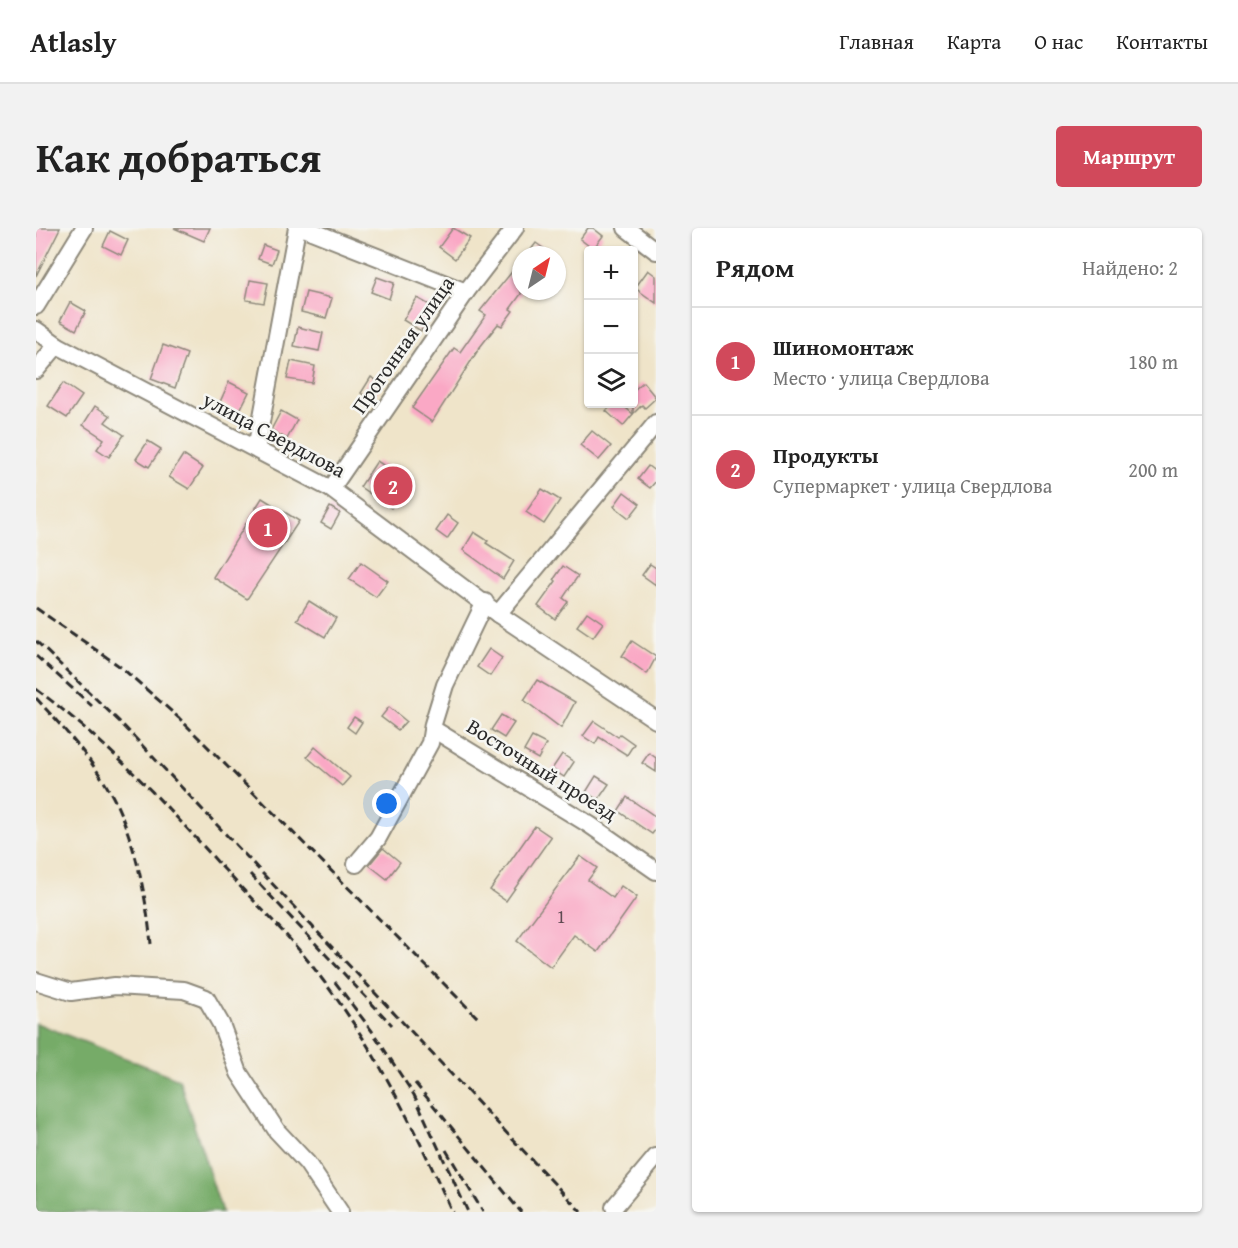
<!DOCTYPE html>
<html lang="ru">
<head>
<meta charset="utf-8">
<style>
	body { margin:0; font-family:"Gentium Book Plus",serif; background:#f2f2f2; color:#222 }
	.controls { position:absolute; right:18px; top:18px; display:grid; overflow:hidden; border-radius:6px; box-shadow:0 2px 4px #0004 }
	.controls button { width:54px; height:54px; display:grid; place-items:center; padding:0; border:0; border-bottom:2px solid #e0e0e0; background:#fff; color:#222; font:30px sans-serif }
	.compass { position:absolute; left:476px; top:18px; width:54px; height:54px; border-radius:50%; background:#fff; box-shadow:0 2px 4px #0004; rotate:35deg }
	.you { position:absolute; left:351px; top:576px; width:21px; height:21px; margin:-15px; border:4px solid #fff; border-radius:50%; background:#1a73e8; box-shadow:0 0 0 9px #1a73e833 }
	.badge { display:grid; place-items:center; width:39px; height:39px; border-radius:50%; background:#d1495b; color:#fff; font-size:20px; font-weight:700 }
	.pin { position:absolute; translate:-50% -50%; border:3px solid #fff; box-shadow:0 2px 6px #0006 }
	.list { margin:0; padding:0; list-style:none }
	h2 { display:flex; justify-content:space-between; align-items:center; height:78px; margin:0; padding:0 24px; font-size:26px }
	h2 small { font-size:20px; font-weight:400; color:#767676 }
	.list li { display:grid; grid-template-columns:39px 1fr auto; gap:18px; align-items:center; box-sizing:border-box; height:108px; padding:0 24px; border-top:2px solid #e0e0e0 }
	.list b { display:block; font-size:22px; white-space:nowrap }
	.list p { margin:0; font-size:20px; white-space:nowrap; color:#767676 }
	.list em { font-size:20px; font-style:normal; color:#767676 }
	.icon { flex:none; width:33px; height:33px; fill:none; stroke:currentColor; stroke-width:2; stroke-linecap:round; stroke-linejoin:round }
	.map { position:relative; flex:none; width:620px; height:984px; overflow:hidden; border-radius:6px }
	header { display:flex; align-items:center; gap:36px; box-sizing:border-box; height:84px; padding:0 30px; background:#fff; border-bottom:2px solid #e0e0e0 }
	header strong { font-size:28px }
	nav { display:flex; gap:33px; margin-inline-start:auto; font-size:21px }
	.intro { display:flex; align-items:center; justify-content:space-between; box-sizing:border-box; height:144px; padding:0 36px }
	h1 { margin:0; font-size:42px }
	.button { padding:15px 27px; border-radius:6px; background:#d1495b; color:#fff; font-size:21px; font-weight:700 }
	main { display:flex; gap:36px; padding:0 36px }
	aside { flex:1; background:#fff; border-radius:6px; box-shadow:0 2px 4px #0004 }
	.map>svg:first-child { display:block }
	.forest { fill:#76ab68; stroke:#506b4a; stroke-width:1.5 }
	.building { fill:#faa8c5 }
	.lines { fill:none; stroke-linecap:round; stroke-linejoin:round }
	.minor-casing { stroke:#8d887a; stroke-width:20 }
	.minor { stroke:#fff; stroke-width:16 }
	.rail { stroke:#2b2b2b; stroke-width:3; stroke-dasharray:9 4.5; stroke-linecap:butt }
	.labels { text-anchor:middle; stroke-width:5; stroke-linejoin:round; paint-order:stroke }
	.number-label { font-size:18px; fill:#5f4a52 }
	.street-label { font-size:21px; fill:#2b2b2b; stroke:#f6f6f2 }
</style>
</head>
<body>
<header>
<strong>Atlasly</strong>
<nav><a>Главная</a><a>Карта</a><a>О нас</a><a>Контакты</a></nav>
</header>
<div class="intro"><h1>Как добраться</h1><a class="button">Маршрут</a></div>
<main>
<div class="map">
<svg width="620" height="984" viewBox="0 0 620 984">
	<rect width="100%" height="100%" fill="#f6f6f2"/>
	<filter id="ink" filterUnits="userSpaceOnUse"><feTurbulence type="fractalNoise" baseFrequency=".0167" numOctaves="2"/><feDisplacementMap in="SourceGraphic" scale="12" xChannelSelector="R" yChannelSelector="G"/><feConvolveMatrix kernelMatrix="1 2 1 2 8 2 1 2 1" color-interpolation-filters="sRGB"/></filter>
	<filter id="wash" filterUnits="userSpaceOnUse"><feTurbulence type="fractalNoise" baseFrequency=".008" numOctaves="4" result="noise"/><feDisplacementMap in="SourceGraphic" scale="24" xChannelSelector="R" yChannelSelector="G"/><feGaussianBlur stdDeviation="1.35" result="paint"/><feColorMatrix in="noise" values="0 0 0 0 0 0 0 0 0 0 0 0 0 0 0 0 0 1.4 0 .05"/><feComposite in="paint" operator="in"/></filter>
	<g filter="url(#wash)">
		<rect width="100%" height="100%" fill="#efe4c9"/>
		<polygon class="forest" points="0,795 143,851 186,984 0,984"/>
		<g id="blocks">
			<g class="building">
				<polygon points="0,0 24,0 0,48"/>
				<polygon points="138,0 174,0 168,13"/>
				<polygon points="417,0 434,10 419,31 403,19"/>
				<polygon points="552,0 557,0 567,8 557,21 544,11"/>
				<polygon points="74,3 92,12 85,27 67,18"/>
				<polygon points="500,15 517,27 491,27"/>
				<polygon points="227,17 241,22 236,36 222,31"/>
				<polygon points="479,40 485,45 485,66 474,81 477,83 466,98 462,96 444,119 396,194 376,180 418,120 424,124 450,87 444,83"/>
				<polygon points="612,42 620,48 620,75 599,60"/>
				<polygon points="341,49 358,55 353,71 335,64"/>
				<polygon points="214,52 232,55 228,75 210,72"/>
				<polygon points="270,64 296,70 290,90 265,84"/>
				<polygon points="381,70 399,80 385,103 367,92"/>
				<polygon points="34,74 50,83 40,102 24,93"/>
				<polygon points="262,99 287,105 283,123 258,118"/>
				<polygon points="127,117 151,126 139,160 115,151"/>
				<polygon points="255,133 279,138 276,155 251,151"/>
				<polygon points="335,149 346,156 335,172 325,165"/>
				<polygon points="193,154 213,164 203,184 184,174"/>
				<polygon points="607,154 620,170 609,180 606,177 597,186 597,163"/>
				<polygon points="27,155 46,168 31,190 12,178"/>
				<polygon points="577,176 585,176 597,186 587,198 570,183"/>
				<polygon points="59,178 74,188 69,194 88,207 73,229 61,221 68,211 47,197"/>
				<polygon points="245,183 261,192 251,211 235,202"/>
				<polygon points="556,203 575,218 563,232 544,217"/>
				<polygon points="112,213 125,221 113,239 100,231"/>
				<polygon points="147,227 167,240 153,261 133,249"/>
				<polygon points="341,233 373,254 355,280 324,259"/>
				<polygon points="612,238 620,244 620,253 614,260 602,251"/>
				<polygon points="506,261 524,272 508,296 490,284"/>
				<polygon points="588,264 604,276 593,290 578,278"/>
				<polygon points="226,270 263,293 211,371 177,349"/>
				<polygon points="294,279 304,285 295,301 285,295"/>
				<polygon points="411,287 422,295 411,311 400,303"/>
				<polygon points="438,304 452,313 450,315 478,333 467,351 427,322"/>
				<polygon points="325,334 352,353 340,369 313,351"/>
				<polygon points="614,336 620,340 620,357 606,347"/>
				<polygon points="527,338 542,348 527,370 532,374 519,391 502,378 520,353 518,351"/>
				<polygon points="273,373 300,390 289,409 261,392"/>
				<polygon points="551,384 567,395 557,409 541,398"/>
				<polygon points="596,413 620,429 611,446 586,428"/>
				<polygon points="453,421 466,430 454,448 441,439"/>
				<polygon points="501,452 539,474 525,500 488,472"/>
				<polygon points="353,479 370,493 362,502 345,489"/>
				<polygon points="465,487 478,495 468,510 455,502"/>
				<polygon points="318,489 326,494 319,505 311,499"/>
				<polygon points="558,493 582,509 584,506 598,516 591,527 563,509 559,516 547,508"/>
				<polygon points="496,509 510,516 502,531 488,523"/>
				<polygon points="279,519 314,549 306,558 271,529"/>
				<polygon points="613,525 620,530 620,544 606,535"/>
				<polygon points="526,526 538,534 528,549 516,541"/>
				<polygon points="560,548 573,556 562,572 550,564"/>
				<polygon points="591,569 620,589 620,601 616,606 582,583"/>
				<polygon points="499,598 515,609 470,673 454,662"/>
				<polygon points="347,620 364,634 351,651 333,637"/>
				<polygon points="544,628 561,640 552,652 577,670 585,658 601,669 562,724 538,707 515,739 481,713"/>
			</g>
		</g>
	</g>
	<g filter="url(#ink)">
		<use href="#blocks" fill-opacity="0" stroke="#8d887a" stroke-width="1.5"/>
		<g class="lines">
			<g class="minor-casing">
				<g id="minor">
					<polyline points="268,0 430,64"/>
					<polyline points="590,0 620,23"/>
					<polyline points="0,78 48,0"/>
					<polyline points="0,102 21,117 295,261 462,386 620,492"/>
					<polyline points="0,142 21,117"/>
					<polyline points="220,221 261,0"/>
					<polyline points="295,261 430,64 479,0"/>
					<polyline points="462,386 620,195"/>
					<polyline points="397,501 554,597 620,643"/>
					<polyline points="320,636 342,610 394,515 397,496 409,457 449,374"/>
					<polyline points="0,753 35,764 79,758 148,762 170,770 185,796 203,845 241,903 271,935 304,984"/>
					<polyline points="578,979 620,929"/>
				</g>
			</g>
			<use href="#minor" class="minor"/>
			<g class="rail">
				<polyline points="0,380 86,440 143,490 443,791"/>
				<polyline points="0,413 86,496 545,984"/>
				<polyline points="0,428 56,478"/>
				<path d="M0,461c69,51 130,115 186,178 34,37 71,72 100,112 54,70 94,152 130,233"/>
				<path d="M0,470c28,31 60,65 79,103 21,45 31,94 36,143"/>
				<polyline points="214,646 356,797"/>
				<polyline points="299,754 336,803 378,867 432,984"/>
				<polyline points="379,855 485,984"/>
				<polyline points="410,922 447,984"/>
			</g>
		</g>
	</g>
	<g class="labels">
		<g class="number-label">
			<text x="525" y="695">1</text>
		</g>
		<g class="street-label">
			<text transform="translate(367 117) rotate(-55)" y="7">Прогонная улица</text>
			<text transform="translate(238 207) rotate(28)" y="7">улица Свердлова</text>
			<text transform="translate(506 542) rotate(32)" y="7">Восточный проезд</text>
		</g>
	</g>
</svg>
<div class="controls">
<button>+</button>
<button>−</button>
<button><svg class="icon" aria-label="layers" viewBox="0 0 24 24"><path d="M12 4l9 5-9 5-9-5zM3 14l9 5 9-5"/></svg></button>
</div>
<svg class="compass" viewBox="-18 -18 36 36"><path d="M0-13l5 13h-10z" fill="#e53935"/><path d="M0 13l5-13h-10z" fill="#767676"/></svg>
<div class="you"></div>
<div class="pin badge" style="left:232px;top:300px">1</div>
<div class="pin badge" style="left:357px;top:258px">2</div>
</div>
<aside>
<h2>Рядом<small>Найдено: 2</small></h2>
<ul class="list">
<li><span class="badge">1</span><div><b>Шиномонтаж</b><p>Место · улица Свердлова</p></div><em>180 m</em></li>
<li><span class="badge">2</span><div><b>Продукты</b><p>Супермаркет · улица Свердлова</p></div><em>200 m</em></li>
</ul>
</aside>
</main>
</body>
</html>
